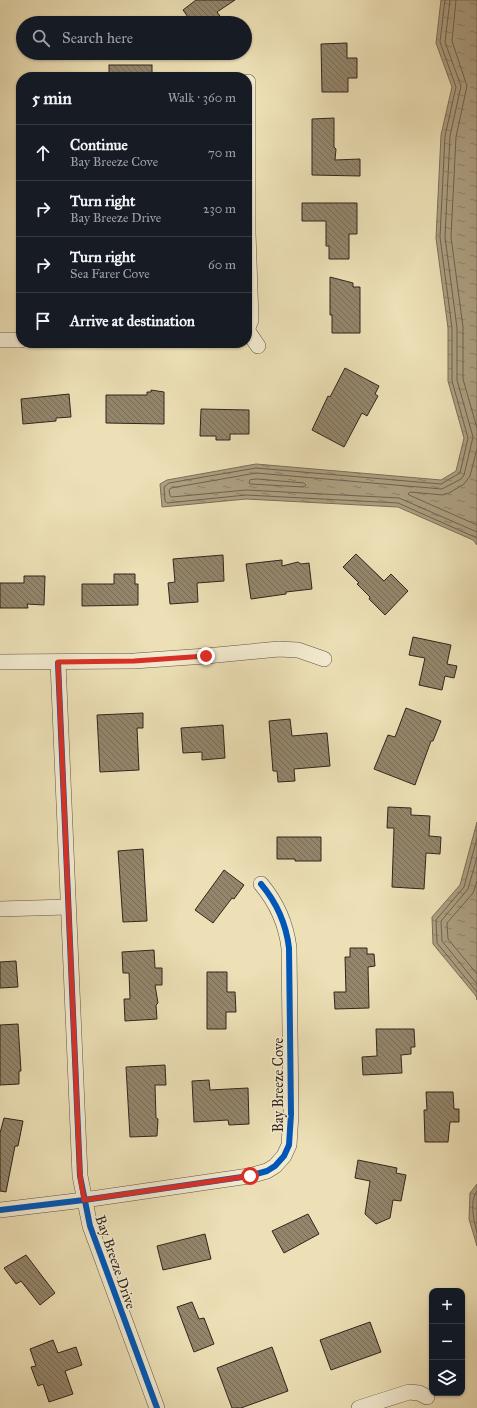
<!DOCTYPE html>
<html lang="en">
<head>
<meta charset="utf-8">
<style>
	body { margin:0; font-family:"IM FELL Great Primer",serif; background:#242831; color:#f1f3f6 }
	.controls { position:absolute; right:12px; bottom:12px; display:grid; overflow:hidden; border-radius:8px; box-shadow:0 1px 3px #0004 }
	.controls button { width:36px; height:36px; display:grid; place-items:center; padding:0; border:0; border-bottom:1px solid #363941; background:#171b24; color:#f1f3f6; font:20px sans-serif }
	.stop { position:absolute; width:12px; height:12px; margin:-9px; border:3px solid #d93025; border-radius:50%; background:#fff }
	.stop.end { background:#d93025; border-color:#fff; box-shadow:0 1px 4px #0008 }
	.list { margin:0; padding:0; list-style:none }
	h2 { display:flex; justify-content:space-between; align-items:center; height:52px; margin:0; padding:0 16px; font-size:17px }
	h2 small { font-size:13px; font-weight:400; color:#9ea1a6 }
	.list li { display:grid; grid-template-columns:26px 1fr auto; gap:12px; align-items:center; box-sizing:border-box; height:56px; padding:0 16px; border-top:1px solid #363941 }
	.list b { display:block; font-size:15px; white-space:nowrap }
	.list p { margin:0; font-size:13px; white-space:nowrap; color:#9ea1a6 }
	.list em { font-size:13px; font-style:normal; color:#9ea1a6 }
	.icon { flex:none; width:22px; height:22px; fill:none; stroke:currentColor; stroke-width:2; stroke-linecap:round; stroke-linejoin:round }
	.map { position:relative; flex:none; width:477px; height:1408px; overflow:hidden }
	.search { position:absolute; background:#171b24; box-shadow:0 1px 3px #0004; left:16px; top:16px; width:236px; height:44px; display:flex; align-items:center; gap:10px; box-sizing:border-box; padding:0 14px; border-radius:22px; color:#9ea1a6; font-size:15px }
	.panel { position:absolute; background:#171b24; box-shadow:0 1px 3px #0004; left:16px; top:72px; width:236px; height:276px; border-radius:16px }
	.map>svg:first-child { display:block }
	.water { fill:url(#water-ripples); stroke:#7b6f59 }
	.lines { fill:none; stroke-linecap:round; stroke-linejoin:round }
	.shore { stroke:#6f624f; stroke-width:1 }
	.building { fill:url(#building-back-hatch); stroke:#31251c }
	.street-casing { stroke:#605442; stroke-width:16 }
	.street { stroke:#f3ebd0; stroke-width:15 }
	.cycleway-casing { stroke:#f3ebd0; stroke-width:8 }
	.cycleway { stroke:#0057b8; stroke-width:6 }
	.route { stroke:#d93025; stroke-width:5 }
	.labels { text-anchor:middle; stroke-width:3; stroke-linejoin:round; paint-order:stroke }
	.street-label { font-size:14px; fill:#31251c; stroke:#f3ebd0 }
</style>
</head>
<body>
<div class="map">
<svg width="477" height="1408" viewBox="0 0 477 1408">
	<defs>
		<pattern id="water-ripples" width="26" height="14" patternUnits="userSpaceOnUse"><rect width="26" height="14" fill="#ada082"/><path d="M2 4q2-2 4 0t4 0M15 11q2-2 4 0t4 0" fill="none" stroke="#8d826a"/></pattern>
		<pattern id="building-back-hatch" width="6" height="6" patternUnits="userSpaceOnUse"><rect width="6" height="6" fill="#93866c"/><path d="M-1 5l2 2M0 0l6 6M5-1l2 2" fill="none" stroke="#796d58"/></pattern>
	</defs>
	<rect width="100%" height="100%" fill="#ede0b6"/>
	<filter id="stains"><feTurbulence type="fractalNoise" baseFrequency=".005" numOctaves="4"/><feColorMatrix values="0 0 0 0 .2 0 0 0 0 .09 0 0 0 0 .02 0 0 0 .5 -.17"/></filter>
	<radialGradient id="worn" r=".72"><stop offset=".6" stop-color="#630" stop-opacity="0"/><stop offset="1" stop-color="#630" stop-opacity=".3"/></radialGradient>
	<g class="water">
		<polygon points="441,0 477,0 477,545 473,540 398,507 246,499 162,507 160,484 167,480 256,464 441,480 456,471 464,438 448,381 448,328 436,238 441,135 452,87 436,43"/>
		<polygon points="477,822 477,1000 476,996 433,944 432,917 460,885"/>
		<polygon points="477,1184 477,1246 469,1219 470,1193"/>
	</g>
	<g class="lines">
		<g class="shore">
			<polyline points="445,0 440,42 456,87 445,136 440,237 452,328 452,381 468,438 460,473 441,484 256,468 169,483 164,487 165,501 167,503 246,495 398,503 477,538"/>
			<polyline points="450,0 445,42 461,86 450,136 445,237 457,328 457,380 473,437 464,475 461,479 442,489 256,473 171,488 169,490 170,496 172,497 246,490 399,498 477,532"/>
			<polyline points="456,0 452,41 467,86 456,137 451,237 463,327 463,379 477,428"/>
			<polyline points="477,449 470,476 464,484 449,493 443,495 410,492 408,494 409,495 477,525"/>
			<polygon points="257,479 304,483 306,485 304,487 250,484 249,483 250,480"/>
			<polyline points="477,838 464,887 436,920 437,943 477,992"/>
			<polyline points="477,857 468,889 441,921 442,941 477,984"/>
			<polyline points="477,881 473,893 447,923 448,939 477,974"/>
			<path d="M477,1191c-8,10 -3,30 0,42"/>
		</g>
	</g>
	<g class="building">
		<polygon points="196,0 235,0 217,12 220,16 209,23 192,23 183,10"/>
		<polygon points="347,43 347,58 357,58 357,78 348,78 348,92 322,92 321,44"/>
		<rect x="109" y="65" width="43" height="12"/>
		<polygon points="334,118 334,147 336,149 335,160 360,159 360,176 312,175 312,119"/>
		<polygon points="302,203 357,203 357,234 349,234 349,259 329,259 329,246 326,246 326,221 302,221"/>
		<polygon points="330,277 353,283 353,287 360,287 360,333 332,333 332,315 330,315"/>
		<polygon points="345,368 379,386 375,394 378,396 367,416 362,413 344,447 312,430 328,396 330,397"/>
		<polygon points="151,390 164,392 164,424 106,423 106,395 147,395 147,392 151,392"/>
		<polygon points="69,394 71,417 56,418 56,421 23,424 21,399"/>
		<polygon points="201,409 249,410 249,434 230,434 230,440 216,440 216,436 200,436"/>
		<polygon points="356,554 384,581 391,574 408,591 385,615 369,599 370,597 357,584 359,583 343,567"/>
		<polygon points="223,555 224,581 197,583 198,602 170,604 168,583 175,582 173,559"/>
		<polygon points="282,560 282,566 298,562 301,564 309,563 312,589 286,592 286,594 251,599 246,564"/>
		<polygon points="114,574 135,574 135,584 138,584 138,605 82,606 82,584 114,584"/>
		<polygon points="24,576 45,576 44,605 27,604 28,608 0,608 0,583 24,583"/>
		<polygon points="413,637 451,645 447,664 457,666 454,678 445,676 442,690 419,685 425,658 409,655"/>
		<polygon points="406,708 441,721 433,741 431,741 415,785 374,769 388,735 395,737"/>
		<polygon points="143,713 143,728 137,728 139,770 100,772 97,715"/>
		<polygon points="290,719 292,736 327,733 330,766 294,769 295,781 278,782 277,771 273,771 269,721"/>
		<polygon points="223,725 225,758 202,760 202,752 183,753 181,728"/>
		<polygon points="388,807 411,808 411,815 430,816 429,836 441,837 440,854 426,853 424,889 392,887 394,828 387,828"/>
		<polygon points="277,837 321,837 321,861 295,861 295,859 277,859"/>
		<polygon points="143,849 147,921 123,922 118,851"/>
		<polygon points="224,870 244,885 234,899 232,898 213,923 195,910"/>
		<polygon points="350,948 367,948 367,954 374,954 375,966 368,967 369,1008 335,1009 334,992 346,992 345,957 350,957"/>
		<polygon points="154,950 155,968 162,968 162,985 155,985 158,1003 156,1005 157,1019 125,1021 124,999 130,999 129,973 123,973 122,952"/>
		<polygon points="16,961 18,987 0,988 0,962"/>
		<polygon points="207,972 227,972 227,992 235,992 236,1012 226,1012 226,1029 207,1029"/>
		<polygon points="18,1024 21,1071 19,1071 19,1084 0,1085 0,1025"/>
		<polygon points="376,1029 414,1029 415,1047 411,1047 411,1054 401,1055 402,1073 363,1075 362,1057 377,1056"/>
		<polygon points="165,1065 166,1085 155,1085 156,1118 158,1119 157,1136 130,1137 126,1067"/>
		<polygon points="209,1080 210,1090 248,1088 249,1124 229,1125 228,1120 194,1122 192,1081"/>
		<polygon points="426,1092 453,1092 454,1109 459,1109 459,1122 450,1122 448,1142 425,1142 424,1110 427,1110"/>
		<polygon points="4,1118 23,1121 18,1146 15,1146 6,1192 0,1191 0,1133"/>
		<polygon points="358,1160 397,1168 396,1173 406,1175 401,1201 393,1200 390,1218 376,1224 365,1214 370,1181 355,1178"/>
		<polygon points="308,1214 319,1234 284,1253 272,1231"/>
		<polygon points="205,1234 211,1259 163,1270 157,1246"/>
		<polygon points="26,1255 55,1293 40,1305 21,1281 16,1284 4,1268"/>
		<polygon points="192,1302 199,1319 204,1318 214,1344 194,1352 177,1307"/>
		<polygon points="370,1322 381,1352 331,1370 320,1340"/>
		<polygon points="53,1340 58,1353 76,1347 82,1365 65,1371 73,1394 49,1402 43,1384 38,1386 31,1367 36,1366 30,1349"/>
		<polygon points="272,1347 288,1391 241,1408 232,1408 217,1368"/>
	</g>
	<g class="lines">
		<g class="street-casing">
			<g id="street">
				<polyline points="247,330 251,320 248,233 248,82"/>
				<polyline points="247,330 258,346"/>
				<polyline points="0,340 21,340"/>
				<polyline points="0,662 134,661 206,656 279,649 298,650 324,659"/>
				<polyline points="58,663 80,1176 90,1226 157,1408"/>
				<polyline points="0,909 67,907"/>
				<path d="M0,1210l84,-10 165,-24 18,-5 8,-5 9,-10 5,-11 2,-31 -2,-166c-3,-25 -12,-45 -28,-64"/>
				<polyline points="359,1408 409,1392 419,1393 427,1397"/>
			</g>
		</g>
		<use href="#street" class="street"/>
		<g class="cycleway-casing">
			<g id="cycleway">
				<polyline points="58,663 80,1176 90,1226 157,1408"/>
				<path d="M0,1210l84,-10 165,-24 18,-5 8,-5 9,-10 5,-11 2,-31 -2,-166c-3,-25 -12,-45 -28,-64"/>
			</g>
		</g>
		<use href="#cycleway" class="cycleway"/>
	</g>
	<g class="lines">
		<polyline class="route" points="206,656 134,661 58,662 80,1176 84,1200 250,1176"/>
	</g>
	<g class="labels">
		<g class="street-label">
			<text transform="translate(278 1085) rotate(-90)" y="5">Bay Breeze Cove</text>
			<text transform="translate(116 1262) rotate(71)" y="5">Bay Breeze Drive</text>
		</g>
	</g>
	<rect width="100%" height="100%" filter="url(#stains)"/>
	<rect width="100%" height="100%" fill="url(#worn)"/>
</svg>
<div class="controls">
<button>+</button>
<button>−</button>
<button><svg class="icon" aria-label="layers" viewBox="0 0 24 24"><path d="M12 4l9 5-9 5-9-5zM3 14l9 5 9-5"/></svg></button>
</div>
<div class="stop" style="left:250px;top:1176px"></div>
<div class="stop end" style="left:206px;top:656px"></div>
<div class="search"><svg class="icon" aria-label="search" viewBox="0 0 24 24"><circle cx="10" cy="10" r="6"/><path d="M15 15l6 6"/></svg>Search here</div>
<section class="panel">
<h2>5 min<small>Walk · 360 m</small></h2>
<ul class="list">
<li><svg class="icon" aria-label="ahead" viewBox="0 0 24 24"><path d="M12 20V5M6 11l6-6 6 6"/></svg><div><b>Continue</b><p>Bay Breeze Cove</p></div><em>70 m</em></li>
<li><svg class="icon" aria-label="right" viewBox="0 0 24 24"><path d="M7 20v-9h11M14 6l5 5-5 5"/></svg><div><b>Turn right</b><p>Bay Breeze Drive</p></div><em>230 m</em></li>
<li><svg class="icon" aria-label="right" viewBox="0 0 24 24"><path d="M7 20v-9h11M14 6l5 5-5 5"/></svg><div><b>Turn right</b><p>Sea Farer Cove</p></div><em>60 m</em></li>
<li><svg class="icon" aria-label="arrive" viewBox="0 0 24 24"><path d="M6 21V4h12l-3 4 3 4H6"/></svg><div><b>Arrive at destination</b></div></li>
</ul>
</section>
</div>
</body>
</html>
